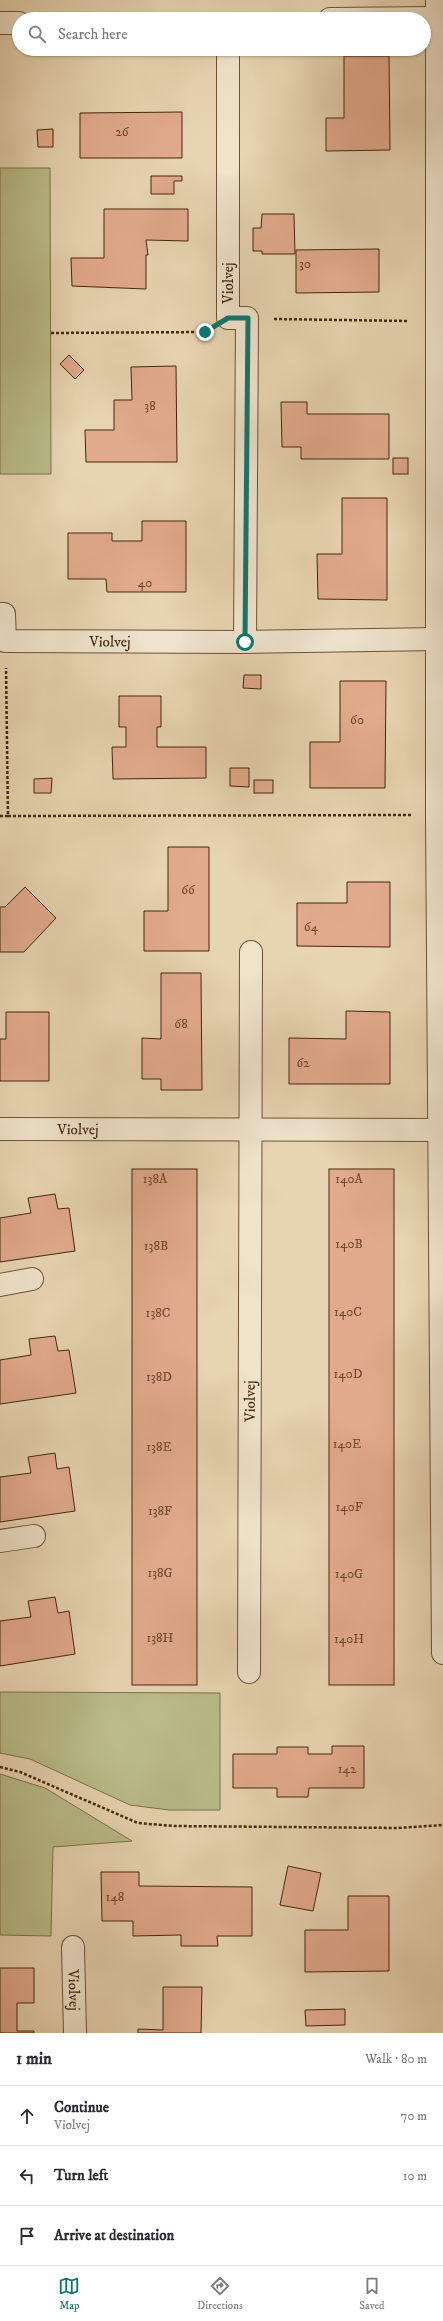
<!DOCTYPE html>
<html lang="en">
<head>
<meta charset="utf-8">
<style>
	body { margin:0; font-family:"IM FELL DW Pica",serif; background:#f2f2f3; color:#2b2b33 }
	.stop { position:absolute; width:12px; height:12px; margin:-9px; border:3px solid #0f766e; border-radius:50%; background:#fff }
	.stop.end { background:#0f766e; border-color:#fff; box-shadow:0 1px 4px #0008 }
	.list { margin:0; padding:0; list-style:none }
	h2 { display:flex; justify-content:space-between; align-items:center; height:52px; margin:0; padding:0 16px; font-size:17px }
	h2 small { font-size:13px; font-weight:400; color:#7c7c81 }
	.list li { display:grid; grid-template-columns:26px 1fr auto; gap:12px; align-items:center; box-sizing:border-box; height:60px; padding:0 16px; border-top:1px solid #e1e1e2 }
	.list b { display:block; font-size:15px; white-space:nowrap }
	.list p { margin:0; font-size:13px; white-space:nowrap; color:#7c7c81 }
	.list em { font-size:13px; font-style:normal; color:#7c7c81 }
	.icon { flex:none; width:22px; height:22px; fill:none; stroke:currentColor; stroke-width:2; stroke-linecap:round; stroke-linejoin:round }
	.map { position:relative; flex:none; width:443px; height:2033px; overflow:hidden }
	.search { position:absolute; background:#fff; box-shadow:0 1px 3px #0004; left:12px; right:12px; top:12px; height:44px; display:flex; align-items:center; gap:10px; box-sizing:border-box; padding:0 14px; border-radius:22px; color:#7c7c81; font-size:15px }
	.sheet { height:232px; background:#fff }
	nav { display:flex; justify-content:space-around; align-items:center; box-sizing:border-box; height:56px; border-top:1px solid #e1e1e2; background:#fff; font-size:11px; color:#7c7c81 }
	nav a { display:grid; justify-items:center; gap:2px }
	nav .on { color:#0f766e }
	.map>svg:first-child { display:block }
	.green { fill:#b9bc89; stroke:#7e714a }
	.building { fill:#e2aa8d; stroke:#44260c }
	.lines { fill:none; stroke-linecap:round; stroke-linejoin:round }
	.minor-casing { stroke:#6d5235; stroke-width:24 }
	.path { stroke:#44260c; stroke-width:2.5; stroke-dasharray:3 2; stroke-linecap:butt }
	.minor { stroke:#efe3cc; stroke-width:22 }
	.route { stroke:#0f766e; stroke-width:5 }
	.labels { text-anchor:middle; stroke-width:4; stroke-linejoin:round; paint-order:stroke }
	.number-label { font-size:13px; fill:#6c472c }
	.street-label { font-size:15px; fill:#44260c; stroke:#efe3cc }
</style>
</head>
<body>
<div class="map">
<svg width="443" height="2033" viewBox="0 0 443 2033">
	<rect width="100%" height="100%" fill="#e7d4b1"/>
	<filter id="stains"><feTurbulence type="fractalNoise" baseFrequency=".005" numOctaves="4"/><feColorMatrix values="0 0 0 0 .2 0 0 0 0 .09 0 0 0 0 .02 0 0 0 .5 -.17"/></filter>
	<radialGradient id="worn" r=".72"><stop offset=".6" stop-color="#630" stop-opacity="0"/><stop offset="1" stop-color="#630" stop-opacity=".3"/></radialGradient>
	<g class="green">
		<polygon points="0,168 50,168 51,474 0,474"/>
		<polygon points="0,1692 220,1693 220,1810 169,1810 130,1805 30,1759 0,1753"/>
		<polygon points="0,1774 45,1788 132,1841 53,1847 51,1936 0,1935"/>
	</g>
	<g class="building">
		<polygon points="344,56 389,56 390,150 326,151 326,118 344,118"/>
		<polygon points="182,112 182,158 80,158 80,113"/>
		<polygon points="53,129 53,147 38,147 37,130"/>
		<polygon points="151,176 182,176 182,181 174,181 174,194 151,194"/>
		<polygon points="104,209 188,209 188,241 146,240 148,255 146,255 146,289 72,286 71,258 104,258"/>
		<polygon points="262,214 294,214 295,254 262,254 262,251 253,251 253,228 261,228"/>
		<polygon points="379,249 379,292 296,293 296,250"/>
		<polygon points="69,355 84,370 75,379 60,364"/>
		<polygon points="176,366 177,462 86,462 85,430 114,430 114,400 132,400 131,367"/>
		<polygon points="281,402 307,402 307,414 389,414 389,459 301,459 301,447 282,447"/>
		<rect x="393" y="458" width="15" height="16"/>
		<polygon points="342,498 387,498 387,600 318,599 317,554 342,554"/>
		<polygon points="142,521 186,521 186,592 107,592 106,579 68,579 68,533 112,533 112,541 142,541"/>
		<polygon points="244,675 261,675 261,689 243,688"/>
		<polygon points="340,681 386,681 385,788 310,788 310,742 340,742"/>
		<polygon points="119,696 161,696 161,727 157,727 157,747 206,747 206,778 113,779 112,747 126,747 126,727 119,727"/>
		<polygon points="230,768 249,768 249,787 230,786"/>
		<polygon points="52,778 51,793 34,793 34,779"/>
		<rect x="254" y="780" width="19" height="13"/>
		<polygon points="168,847 209,847 209,951 144,951 144,911 168,911"/>
		<polygon points="347,882 390,882 390,947 297,946 297,903 347,903"/>
		<polygon points="25,887 56,918 24,952 0,952 0,907 5,907"/>
		<polygon points="161,973 201,973 202,1090 161,1090 161,1079 142,1079 142,1038 161,1039"/>
		<polygon points="346,1011 390,1012 390,1084 289,1084 289,1038 346,1039"/>
		<polygon points="6,1012 49,1012 49,1081 0,1081 0,1039 6,1039"/>
		<rect x="132" y="1169" width="65" height="516"/>
		<rect x="329" y="1169" width="65" height="516"/>
		<polygon points="55,1194 58,1209 69,1208 75,1251 0,1262 0,1218 31,1213 28,1198"/>
		<polygon points="55,1336 58,1351 69,1350 76,1393 0,1404 0,1360 31,1355 29,1339"/>
		<polygon points="55,1453 57,1469 69,1467 75,1511 0,1522 0,1477 31,1473 28,1457"/>
		<polygon points="55,1597 58,1613 69,1611 75,1654 0,1666 0,1621 31,1617 28,1601"/>
		<polygon points="332,1746 364,1746 364,1788 309,1788 308,1797 277,1797 277,1788 233,1788 233,1754 277,1754 277,1747 308,1747 308,1754 332,1754"/>
		<polygon points="288,1866 321,1873 313,1911 280,1905"/>
		<polygon points="101,1872 139,1872 139,1886 252,1887 252,1936 217,1936 218,1946 181,1946 181,1935 133,1936 133,1921 102,1921"/>
		<polygon points="348,1896 389,1896 389,1971 305,1972 305,1930 348,1930"/>
		<polygon points="0,1968 34,1968 34,2003 17,2003 17,2031 34,2031 34,2033 0,2033"/>
		<polygon points="163,1987 202,1987 201,2033 138,2033 138,2029 163,2030"/>
		<polygon points="345,2009 345,2025 306,2026 305,2010"/>
	</g>
	<g class="lines">
		<g class="minor-casing">
			<g id="minor">
				<polyline points="437,0 437,815 443,1653"/>
				<polyline points="330,19 436,18"/>
				<polyline points="0,23 19,23"/>
				<polyline points="228,49 228,318 247,318 245,642"/>
				<path id="s1" d="M0,614h4l1,27 240,1 194,-3"/>
				<path id="s2" d="M0,1129l440,1"/>
				<polyline points="0,1285 32,1279"/>
				<polyline points="0,1541 34,1536"/>
				<path id="s3" d="M249,1672l2,-720"/>
				<path id="s4" d="M73,1947l2,86"/>
			</g>
		</g>
		<g class="path">
			<polyline points="274,319 409,321"/>
			<polyline points="51,333 204,332"/>
			<polyline points="0,816 8,816 6,668"/>
			<polyline points="8,816 411,815"/>
			<polyline points="0,1767 20,1772 138,1823 174,1826 398,1828 443,1825"/>
		</g>
		<use href="#minor" class="minor"/>
	</g>
	<g class="lines">
		<polyline class="route" points="205,332 228,318 248,318 245,642"/>
	</g>
	<g class="labels">
		<g class="number-label">
			<text x="122" y="136">26</text>
			<text x="305" y="268">30</text>
			<text x="150" y="410">38</text>
			<text x="145" y="587">40</text>
			<text x="357" y="724">60</text>
			<text x="188" y="894">66</text>
			<text x="311" y="931">64</text>
			<text x="181" y="1028">68</text>
			<text x="303" y="1067">62</text>
			<text x="155" y="1183">138A</text>
			<text x="349" y="1183">140A</text>
			<text x="349" y="1248">140B</text>
			<text x="156" y="1250">138B</text>
			<text x="348" y="1316">140C</text>
			<text x="158" y="1317">138C</text>
			<text x="348" y="1378">140D</text>
			<text x="159" y="1381">138D</text>
			<text x="347" y="1448">140E</text>
			<text x="159" y="1451">138E</text>
			<text x="349" y="1511">140F</text>
			<text x="160" y="1515">138F</text>
			<text x="160" y="1577">138G</text>
			<text x="349" y="1578">140G</text>
			<text x="160" y="1642">138H</text>
			<text x="349" y="1643">140H</text>
			<text x="347" y="1773">142</text>
			<text x="115" y="1901">148</text>
		</g>
		<g class="street-label">
			<text transform="translate(228 283) rotate(-90)" y="5">Violvej</text>
			<text dy="5" stroke="none"><textPath href="#s1" startOffset="136">Violvej</textPath></text>
			<text dy="5" stroke="none"><textPath href="#s2" startOffset="78">Violvej</textPath></text>
			<text dy="5" stroke="none"><textPath href="#s3" startOffset="271">Violvej</textPath></text>
			<text dy="5" stroke="none"><textPath href="#s4" startOffset="43">Violvej</textPath></text>
		</g>
	</g>
	<rect width="100%" height="100%" filter="url(#stains)"/>
	<rect width="100%" height="100%" fill="url(#worn)"/>
</svg>
<div class="stop" style="left:245px;top:642px"></div>
<div class="stop end" style="left:205px;top:332px"></div>
<div class="search"><svg class="icon" aria-label="search" viewBox="0 0 24 24"><circle cx="10" cy="10" r="6"/><path d="M15 15l6 6"/></svg>Search here</div>
</div>
<section class="sheet">
<h2>1 min<small>Walk · 80 m</small></h2>
<ul class="list">
<li><svg class="icon" aria-label="ahead" viewBox="0 0 24 24"><path d="M12 20V5M6 11l6-6 6 6"/></svg><div><b>Continue</b><p>Violvej</p></div><em>70 m</em></li>
<li><svg class="icon" aria-label="left" viewBox="0 0 24 24"><path d="M17 20v-9H6M10 6l-5 5 5 5"/></svg><div><b>Turn left</b></div><em>10 m</em></li>
<li><svg class="icon" aria-label="arrive" viewBox="0 0 24 24"><path d="M6 21V4h12l-3 4 3 4H6"/></svg><div><b>Arrive at destination</b></div></li>
</ul>
</section>
<nav>
<a class="on"><svg class="icon" aria-label="map" viewBox="0 0 24 24"><path d="M3 6l6-2 6 2 6-2v14l-6 2-6-2-6 2zM9 4v14M15 6v14"/></svg>Map</a>
<a><svg class="icon" aria-label="directions" viewBox="0 0 24 24"><path d="M12 3l9 9-9 9-9-9zM9 14v-3h6M13 9l2 2-2 2"/></svg>Directions</a>
<a><svg class="icon" aria-label="saved" viewBox="0 0 24 24"><path d="M7 4h10v16l-5-4-5 4z"/></svg>Saved</a>
</nav>
</body>
</html>
